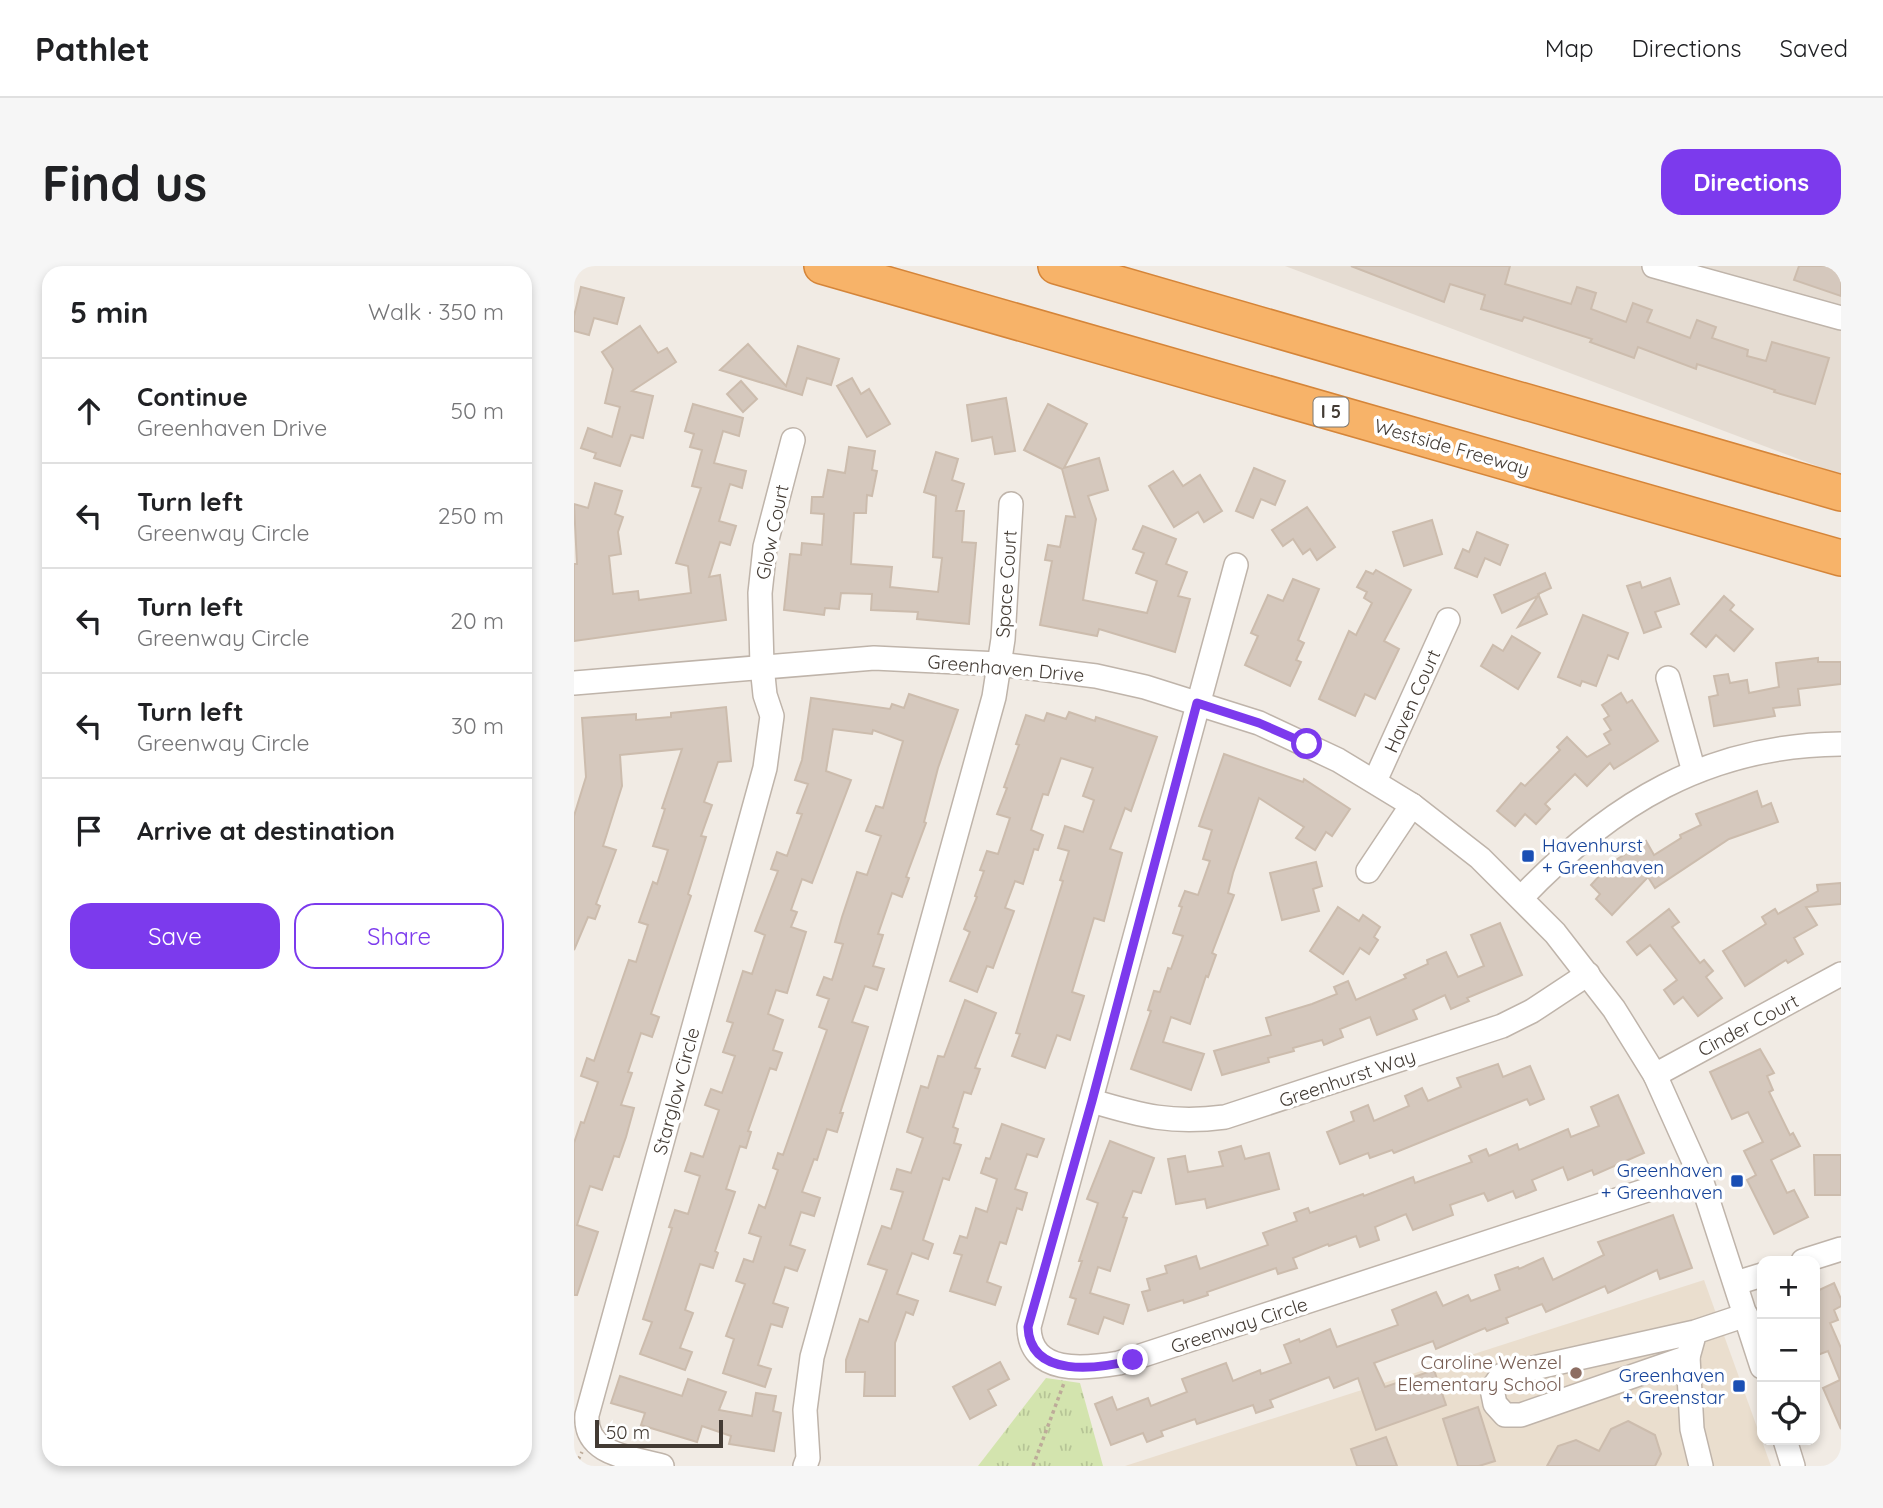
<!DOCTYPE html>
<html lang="en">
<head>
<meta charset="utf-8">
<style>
	body { margin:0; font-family:Quicksand,sans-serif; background:#f6f6f6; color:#202124 }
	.controls { position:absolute; right:21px; bottom:21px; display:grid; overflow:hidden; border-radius:14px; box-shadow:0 4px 10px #0003 }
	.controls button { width:63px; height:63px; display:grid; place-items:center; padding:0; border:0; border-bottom:2px solid #e0e0e0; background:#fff; color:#202124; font:35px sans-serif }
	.scale { position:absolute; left:21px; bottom:18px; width:128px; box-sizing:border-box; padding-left:7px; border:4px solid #433b34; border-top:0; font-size:19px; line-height:24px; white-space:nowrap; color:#433b34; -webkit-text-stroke:5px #fff; paint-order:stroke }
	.stop { position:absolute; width:21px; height:21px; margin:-16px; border:5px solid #7c3aed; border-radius:50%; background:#fff }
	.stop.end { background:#7c3aed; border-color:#fff; box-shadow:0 2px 7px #0008 }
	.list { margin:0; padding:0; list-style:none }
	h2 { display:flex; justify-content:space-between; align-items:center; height:91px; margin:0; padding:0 28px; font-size:30px }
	h2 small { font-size:23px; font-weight:400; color:#757577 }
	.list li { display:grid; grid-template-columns:46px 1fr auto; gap:21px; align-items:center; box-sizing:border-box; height:105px; padding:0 28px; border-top:2px solid #e0e0e0 }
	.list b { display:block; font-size:26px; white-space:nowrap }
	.list p { margin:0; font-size:23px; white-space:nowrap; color:#757577 }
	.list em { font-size:23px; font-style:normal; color:#757577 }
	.actions { display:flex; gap:14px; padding:21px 28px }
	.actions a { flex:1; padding:16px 0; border:2px solid #7c3aed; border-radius:21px; text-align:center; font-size:24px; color:#7c3aed }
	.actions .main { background:#7c3aed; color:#fff }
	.icon { flex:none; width:38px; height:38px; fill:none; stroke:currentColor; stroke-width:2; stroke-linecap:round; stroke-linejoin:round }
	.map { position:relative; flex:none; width:1267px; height:1200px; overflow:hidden; border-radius:21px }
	header { display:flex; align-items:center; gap:42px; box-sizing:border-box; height:98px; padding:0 35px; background:#fff; border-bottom:2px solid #e0e0e0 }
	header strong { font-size:33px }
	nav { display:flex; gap:38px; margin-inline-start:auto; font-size:24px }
	.intro { display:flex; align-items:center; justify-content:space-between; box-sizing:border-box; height:168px; padding:0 42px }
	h1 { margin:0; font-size:49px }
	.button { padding:18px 32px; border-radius:21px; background:#7c3aed; color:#fff; font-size:24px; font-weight:700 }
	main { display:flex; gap:42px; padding:0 42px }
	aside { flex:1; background:#fff; border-radius:21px; box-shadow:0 4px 10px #0003 }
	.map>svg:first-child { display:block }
	.residential { fill:#e5dcd2 }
	.education { fill:#eadece }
	.park { fill:url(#park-tufts) }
	.building { fill:#d5c8bd; stroke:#ccbcad; stroke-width:2 }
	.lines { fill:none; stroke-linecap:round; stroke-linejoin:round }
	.minor-casing { stroke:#bfb4aa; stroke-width:26 }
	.highway-casing { stroke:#d58539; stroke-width:38 }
	.path { stroke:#bdab99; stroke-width:3.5; stroke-dasharray:3.5 3.5; stroke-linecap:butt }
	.minor { stroke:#fff; stroke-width:23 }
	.highway { stroke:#f7b369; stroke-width:35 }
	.route { stroke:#7c3aed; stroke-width:9 }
	.transit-dot { fill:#1a4fb4; stroke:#fff; stroke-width:2.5 }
	.education-dot { fill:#8d6e63; stroke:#fff; stroke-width:2.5 }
	.labels { text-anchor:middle; stroke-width:7; stroke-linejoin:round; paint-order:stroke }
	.shield { fill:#fff; stroke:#7b7671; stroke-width:2 }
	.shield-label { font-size:18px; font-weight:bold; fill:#433b34 }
	.street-label { font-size:19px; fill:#433b34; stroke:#fff }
	.transit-label { font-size:19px; fill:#164399; stroke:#fff; text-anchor:end }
	.education-label { font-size:19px; fill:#785e54; stroke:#fff; text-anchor:end }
</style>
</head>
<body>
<header>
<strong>Pathlet</strong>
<nav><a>Map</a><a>Directions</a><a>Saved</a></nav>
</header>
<div class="intro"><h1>Find us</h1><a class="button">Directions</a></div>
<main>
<aside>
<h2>5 min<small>Walk · 350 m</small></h2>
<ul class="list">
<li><svg class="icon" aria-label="ahead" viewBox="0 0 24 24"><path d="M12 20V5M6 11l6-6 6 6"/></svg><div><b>Continue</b><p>Greenhaven Drive</p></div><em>50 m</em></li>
<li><svg class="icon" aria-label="left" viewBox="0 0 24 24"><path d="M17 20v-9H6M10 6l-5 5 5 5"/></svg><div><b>Turn left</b><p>Greenway Circle</p></div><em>250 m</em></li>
<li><svg class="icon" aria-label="left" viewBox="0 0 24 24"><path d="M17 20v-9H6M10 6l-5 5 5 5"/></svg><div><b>Turn left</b><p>Greenway Circle</p></div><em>20 m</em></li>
<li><svg class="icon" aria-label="left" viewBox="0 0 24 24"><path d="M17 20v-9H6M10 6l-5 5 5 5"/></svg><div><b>Turn left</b><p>Greenway Circle</p></div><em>30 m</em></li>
<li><svg class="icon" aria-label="arrive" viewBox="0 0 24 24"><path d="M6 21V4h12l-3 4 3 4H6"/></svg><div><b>Arrive at destination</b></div></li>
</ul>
<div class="actions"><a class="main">Save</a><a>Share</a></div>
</aside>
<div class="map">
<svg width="1267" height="1200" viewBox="0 0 1267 1200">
	<defs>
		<pattern id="park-tufts" width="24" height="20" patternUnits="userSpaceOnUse" patternTransform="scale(1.75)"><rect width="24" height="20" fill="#d3e4ae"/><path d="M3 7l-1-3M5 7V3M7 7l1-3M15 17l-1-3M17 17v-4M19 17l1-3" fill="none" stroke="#b6c496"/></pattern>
	</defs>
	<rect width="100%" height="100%" fill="#f1ebe4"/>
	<polygon class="residential" points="711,0 1267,0 1267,209"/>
	<polygon class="education" points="1130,1014 1197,1200 551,1200"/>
	<polygon class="park" points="472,1112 506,1117 529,1200 404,1200"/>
	<g class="building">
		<polygon points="777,0 936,0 931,18 997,38 1003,21 1022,27 1017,43 1052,56 1059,37 1078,44 1073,56 1116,72 1123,54 1142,61 1138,72 1174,84 1173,90 1192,95 1198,76 1255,92 1241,138 1200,126 1201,124 1123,98 1122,103 1064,81 1060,92 1016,76 1018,73 950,51 948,55 907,43 911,29 876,18 870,36"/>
		<polygon points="1225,0 1267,0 1267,30 1220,14"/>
		<polygon points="7,21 50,32 43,58 20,52 15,69 0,65 0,50"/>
		<polygon points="66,60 84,87 93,82 102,96 58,125 79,130 69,172 57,169 46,200 20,192 22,187 7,182 14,162 38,171 46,141 31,137 39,103 28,86"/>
		<polygon points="174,78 212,120 224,80 265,93 257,119 233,112 228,129 146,104"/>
		<polygon points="278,112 287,128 295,123 316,158 293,171 263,120"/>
		<polygon points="167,115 183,133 169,146 153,128"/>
		<polygon points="432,132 441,185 421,188 418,171 398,175 393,139"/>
		<polygon points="119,138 169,152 165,170 149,165 140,197 172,205 168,222 156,218 145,255 162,260 156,279 146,276 135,311 146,309 152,354 0,375 0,298 3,298 0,238 14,242 21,217 48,225 41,248 49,251 44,266 47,288 35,290 39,328 64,325 65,334 117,327 114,300 102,297 127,222 118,220 128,184 116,181 120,168 111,165"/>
		<polygon points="474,138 513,158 490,202 525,192 534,224 514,230 522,253 509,334 573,347 583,315 562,307 570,287 559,283 569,260 602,273 592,298 613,306 604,330 616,333 601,386 525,363 523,370 466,359 478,295 471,294 474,279 486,281 492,250 501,251 488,203 450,184"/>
		<polygon points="275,181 301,185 298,204 303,205 298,230 293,229 292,247 280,247 277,298 318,301 316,321 364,326 368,292 359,291 362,230 350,226 362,186 384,193 378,214 390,218 382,245 390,245 388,276 402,277 395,358 343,353 344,346 297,344 298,328 267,327 265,343 251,342 250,349 210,344 216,288 227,289 228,277 248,279 250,248 237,247 238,231 249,231 254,204 271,207"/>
		<polygon points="680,202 711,215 701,239 687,233 679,252 662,245"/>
		<polygon points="599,205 609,220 626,209 648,245 630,256 624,246 600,261 575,220"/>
		<polygon points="733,241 761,281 743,294 736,283 729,288 719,273 709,280 698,264"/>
		<polygon points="858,254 868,288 830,300 819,266"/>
		<polygon points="903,266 934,279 926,299 911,292 903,311 881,302 889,283 895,286"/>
		<polygon points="802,304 837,324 810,375 825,383 801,433 791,428 781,450 745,433 775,365 782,369 798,337 790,332 793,326 783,321 792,305 799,308"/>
		<polygon points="971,307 977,322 964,328 973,348 944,361 964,330 928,347 920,329"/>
		<polygon points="1096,312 1105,338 1081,346 1087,361 1070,367 1053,320 1066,316 1068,322"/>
		<polygon points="719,313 745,323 724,374 730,377 722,394 727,396 716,420 671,399 684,370 677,367 694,329 709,335"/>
		<polygon points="1150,330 1160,339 1156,344 1179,363 1160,385 1142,369 1132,381 1117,368"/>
		<polygon points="1009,349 1054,367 1044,393 1034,389 1022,420 1008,415 1006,420 984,411"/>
		<polygon points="938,370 966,387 944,423 907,400 919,379 929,385"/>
		<polygon points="1244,392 1244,396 1267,396 1267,418 1224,423 1226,439 1199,442 1201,450 1140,460 1135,431 1144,429 1140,410 1154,408 1156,417 1173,414 1175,427 1205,421 1202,397"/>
		<polygon points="1047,427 1053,437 1058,434 1084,475 1040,503 1036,497 1013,520 1001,508 971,538 976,543 962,558 951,548 941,560 923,545 947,517 951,520 986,484 983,481 993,471 1013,491 1036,478 1030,468 1037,464 1030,453 1035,450 1028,439"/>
		<polygon points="335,428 384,444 364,502 350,556 352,557 332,611 335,612 328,631 318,627 304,668 309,669 299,700 310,703 303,724 291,720 278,756 294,761 266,847 269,847 263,866 253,863 243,894 240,893 228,926 246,932 240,950 227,946 216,979 231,984 223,1005 211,1001 199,1037 214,1042 208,1061 197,1058 184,1099 197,1103 191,1121 149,1107 160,1073 152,1070 171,1018 162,1015 170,993 179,996 187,971 175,967 185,939 191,942 204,904 199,902 204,887 209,889 253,764 245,761 255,733 243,729 250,711 258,714 269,678 261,676 268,651 283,606 293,609 307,570 292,565 302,540 309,542 329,475 299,464 298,468 259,463 252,505 277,514 238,617 228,613 217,644 223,646 217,661 232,666 213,727 202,724 194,748 209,754 199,784 208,787 202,804 196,802 174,865 177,866 172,882 166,880 152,923 161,926 141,985 144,987 139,1002 126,998 111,1044 119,1047 106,1082 118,1086 111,1104 66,1088 78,1056 69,1053 98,962 95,961 101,944 114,948 126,910 111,905 117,887 129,891 145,844 131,839 137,823 148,827 161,790 149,786 159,757 153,755 169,705 178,708 191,669 181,665 204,605 197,603 203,586 213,590 228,548 223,547 234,518 221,514 228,494 237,432 316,443 318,438 330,442"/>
		<polygon points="152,441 157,495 144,496 130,536 138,539 127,570 132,571 114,628 117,630 77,748 85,751 78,771 67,767 54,806 58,807 47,839 60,842 52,871 45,891 40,890 28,924 16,920 3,959 24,966 3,1029 0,1029 0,877 7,856 10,857 24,816 7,810 13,792 20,795 55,694 62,696 74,659 65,656 79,616 83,618 94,584 79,580 91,543 88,542 108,483 46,489 48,520 29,580 42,584 22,638 26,640 21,653 14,651 0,684 0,550 12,511 8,452 62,448 62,454 97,451 97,447"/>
		<polygon points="495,446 521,455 522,451 583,471 557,545 551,542 536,583 548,587 530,655 520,652 498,726 510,730 502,755 496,774 483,769 471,802 438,790 446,768 442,767 489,615 486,614 495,585 484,582 491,560 509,566 520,534 509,530 519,502 487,492 474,529 469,528 457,564 469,569 464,584 460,583 449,618 441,615 431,642 440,645 419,702 413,700 403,726 376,715 396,666 390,663 403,631 401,630 410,605 406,604 413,585 424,588 436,552 423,548 433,522 430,521 445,479 442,478 452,449 470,455 473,447 492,453"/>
		<polygon points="650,488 729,516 730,513 776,543 758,570 752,566 741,584 722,572 730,561 685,532 659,607 654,627 660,629 638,687 642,689 634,711 632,710 616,758 597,751 589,776 630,788 617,824 557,803 577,745 574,744 580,725 586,726 594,702 597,703 609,670 599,667 608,641 605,640 611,625 624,629 636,595 629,593 638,564 625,560"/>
		<polygon points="1183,525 1188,541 1197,537 1204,556 1155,573 1081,622 1074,611 1038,649 1022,633 1026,628 1017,619 1037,597 1072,575 1080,589 1107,572 1106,569 1127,559 1122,548"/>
		<polygon points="742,596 748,620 739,623 745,645 708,654 696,607"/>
		<polygon points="1267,617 1267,638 1232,641 1243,659 1220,672 1229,688 1214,697 1212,694 1171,720 1149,685 1192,658 1188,651 1201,643 1204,648 1244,625 1243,619"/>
		<polygon points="764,641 785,655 789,649 806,661 800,671 804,674 795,688 786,682 769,708 736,685"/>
		<polygon points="1095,643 1105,656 1098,661 1126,697 1130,694 1139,705 1132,711 1148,732 1124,750 1109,731 1100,738 1090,724 1103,714 1076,679 1063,689 1053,676"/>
		<polygon points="926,657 948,709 893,732 895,735 877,743 871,729 839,744 843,753 803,769 796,751 766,763 769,771 750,779 748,774 719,782 720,785 694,792 695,796 648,809 640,785 697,769 692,752 738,738 763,728 760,721 774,715 782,734 832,712 830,709 854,698 853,694 872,686 884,711 910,700 897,669"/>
		<polygon points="391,734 422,747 401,802 406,803 397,828 390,826 379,861 384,863 380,877 387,879 375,914 369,912 349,974 359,978 354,993 338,987 323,1028 344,1035 339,1049 332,1046 321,1077 321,1130 290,1130 291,1106 272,1106 272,1094 286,1053 294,1056 313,1004 294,998 308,960 317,963 329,926 317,923 323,903 337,907 349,872 333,866 347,820 354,822 364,790 370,791"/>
		<polygon points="1186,783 1200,807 1193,810 1199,824 1195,826 1216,869 1219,867 1226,880 1197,894 1213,927 1220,924 1234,951 1200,968 1173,914 1182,909 1170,885 1189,876 1174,846 1158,853 1136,806"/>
		<polygon points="924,798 929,811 956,800 970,833 956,839 953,833 820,887 818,884 796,892 794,887 766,898 753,866 780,855 777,846 794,839 800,855 835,840 831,830 848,822 854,835 887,821 883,812"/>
		<polygon points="1044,829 1070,887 1020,909 1018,904 994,914 989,901 958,914 962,924 942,932 939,925 914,935 910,927 876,939 879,949 839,964 832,948 801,961 805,974 786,981 782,970 755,980 754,978 719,992 723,1002 704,1008 702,1002 633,1026 634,1029 610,1037 609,1034 574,1045 568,1026 576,1024 573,1013 593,1007 591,1000 622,990 626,1003 694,979 689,967 723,955 720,947 734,942 736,947 789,928 790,930 839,911 841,917 898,896 895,890 912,883 915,890 943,878 945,884 994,863 997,871 1025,860 1017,841"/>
		<polygon points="428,858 470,873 463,891 453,888 441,923 453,927 448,944 443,942 432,978 426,976 413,1016 427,1021 421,1039 376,1025 388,989 380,987 386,970 393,972 402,942 413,946 423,913 407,907 412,892 416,893"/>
		<polygon points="536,875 580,892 567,927 559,925 549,951 553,952 536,1005 524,1001 516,1027 555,1039 549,1058 530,1051 524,1068 494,1058 502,1033 496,1031 508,995 505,995 524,937 513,933"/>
		<polygon points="667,880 671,893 695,887 705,923 633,942 631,933 602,938 594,893 611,890 614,906 649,900 645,886"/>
		<polygon points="1240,889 1267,889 1267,929 1241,929"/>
		<polygon points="1099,949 1118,1002 1086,1013 1083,1004 1034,1027 1031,1020 972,1046 968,1038 932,1052 934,1057 913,1065 911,1062 862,1083 859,1075 800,1097 811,1121 860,1104 872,1139 802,1164 784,1112 760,1122 755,1111 696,1134 699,1141 682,1147 679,1139 623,1158 621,1153 587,1165 589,1170 573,1176 569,1167 537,1179 521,1138 538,1131 543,1144 574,1132 577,1140 613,1126 608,1113 652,1097 659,1115 686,1104 687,1108 717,1097 710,1079 725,1073 726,1076 756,1063 763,1081 824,1059 818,1044 862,1026 869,1040 894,1029 897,1035 926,1024 921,1009 944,1001 945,1003 969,992 979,1014 1030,989 1024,976"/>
		<polygon points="1260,1017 1267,1033 1267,1040 1260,1044 1264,1054 1256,1057 1267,1082 1267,1163 1249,1122 1266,1114 1254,1085 1241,1090 1241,1026"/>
		<polygon points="426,1096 435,1113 414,1124 422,1139 396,1153 379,1121"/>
		<polygon points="46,1110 108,1130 114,1113 152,1126 145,1144 178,1150 182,1127 202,1130 199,1145 207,1147 200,1185 155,1178 157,1170 128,1160 123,1176 67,1159 71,1147 37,1137"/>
		<polygon points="904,1141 921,1195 905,1200 884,1200 869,1153"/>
		<polygon points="1054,1155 1081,1169 1087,1188 1081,1200 973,1200 984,1180 1002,1174 1025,1185 1037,1163"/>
		<polygon points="812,1171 823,1200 783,1200 777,1183"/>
	</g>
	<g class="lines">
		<g class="minor-casing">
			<g id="minor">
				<polyline points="1080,0 1267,52"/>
				<path d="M662,299l-207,762c1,48 55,42 90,36l580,-190"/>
				<polyline points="1094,412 1120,506"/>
				<polyline points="0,417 300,392 425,398 522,410 571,421 685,457 764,494 838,539 906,592 981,667 1040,743 1081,809 1125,907 1188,1101"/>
				<polyline points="801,515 874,354"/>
				<polyline points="794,605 838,539"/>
				<path d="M947,632c90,-94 186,-153 320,-154"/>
				<polyline points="1081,809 1267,708"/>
				<path d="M518,835c50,15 80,23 133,16l277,-91 30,-15 56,-37"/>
				<polyline points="1229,995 1267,983"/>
				<polyline points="1162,1017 1188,1009"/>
				<polyline points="1121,1066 1114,1091 947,1149 931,1149 921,1138 918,1123 928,1109 1121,1066 1172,1049"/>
				<polyline points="1114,1091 1118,1163 1127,1200"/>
				<polyline points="1211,1174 1219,1200"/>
				<path d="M88,1200c-30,-9 -78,-10 -75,-51l178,-647 7,-52 -7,-21 -3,-29 -2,-73 5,-46 28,-107"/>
				<polyline points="231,1200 234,1192 231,1144 238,1091 420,431 429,373 437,238"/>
			</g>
		</g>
		<g class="highway-casing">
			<g id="highway">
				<polyline points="248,0 1267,292"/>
				<polyline points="482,0 1267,227"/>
			</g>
		</g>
		<g class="path">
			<polyline points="1,1200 8,1186"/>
			<polyline points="459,1200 490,1117"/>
		</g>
		<use href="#minor" class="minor"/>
		<use href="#highway" class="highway"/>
	</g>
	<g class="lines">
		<path class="route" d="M559,1094c-35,9 -103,19 -105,-33l64,-226 105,-398 62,20 48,21"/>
	</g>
	<g class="transit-dot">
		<rect x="947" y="583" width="14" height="14" rx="3.5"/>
		<rect x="1156" y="908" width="14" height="14" rx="3.5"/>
		<rect x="1158" y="1113" width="14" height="14" rx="3.5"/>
	</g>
	<circle class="education-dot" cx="1002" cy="1107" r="7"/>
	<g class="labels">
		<rect class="shield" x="739.5" y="131.5" width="35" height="29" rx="5"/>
		<g class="shield-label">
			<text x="757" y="152">I 5</text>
		</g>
		<g class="street-label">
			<text transform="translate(878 181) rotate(16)" y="7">Westside Freeway</text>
			<text transform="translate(198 266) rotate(-78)" y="7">Glow Court</text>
			<text transform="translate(432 318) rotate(-86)" y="7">Space Court</text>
			<text transform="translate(432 402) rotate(5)" y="7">Greenhaven Drive</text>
			<text transform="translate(838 435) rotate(-66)" y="7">Haven Court</text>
			<text transform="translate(1174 759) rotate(-28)" y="7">Cinder Court</text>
			<text transform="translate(773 812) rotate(-19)" y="7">Greenhurst Way</text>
			<text transform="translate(102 825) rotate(-75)" y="7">Starglow Circle</text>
			<text transform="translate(665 1059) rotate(-18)" y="7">Greenway Circle</text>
		</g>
		<g class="transit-label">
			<text x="968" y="586" text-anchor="start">Havenhurst<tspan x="968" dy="22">+ Greenhaven</tspan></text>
			<text x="1149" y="911">Greenhaven<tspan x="1149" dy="22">+ Greenhaven</tspan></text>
			<text x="1151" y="1116">Greenhaven<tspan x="1151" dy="22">+ Greenstar</tspan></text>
		</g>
		<g class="education-label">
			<text x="988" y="1103">Caroline Wenzel<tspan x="988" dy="22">Elementary School</tspan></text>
		</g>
	</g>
</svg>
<div class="controls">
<button>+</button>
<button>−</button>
<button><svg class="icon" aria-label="locate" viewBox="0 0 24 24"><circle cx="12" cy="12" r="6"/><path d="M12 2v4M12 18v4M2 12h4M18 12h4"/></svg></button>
</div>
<div class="scale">50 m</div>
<div class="stop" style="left:733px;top:478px"></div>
<div class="stop end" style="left:559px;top:1094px"></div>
</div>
</main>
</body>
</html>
